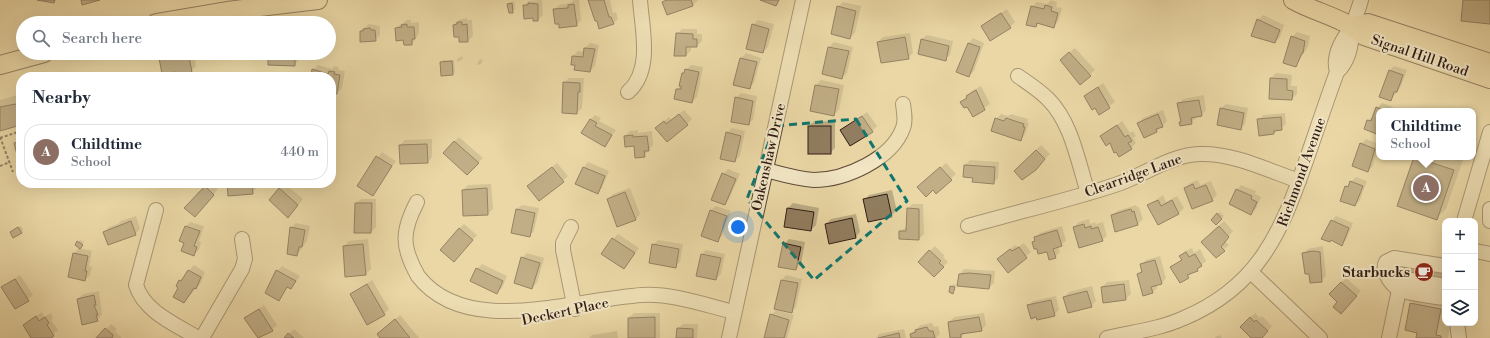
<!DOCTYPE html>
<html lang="en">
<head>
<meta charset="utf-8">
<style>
	body { margin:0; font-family:"Libre Bodoni",serif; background:#f2f2f3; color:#1f2937 }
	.controls { position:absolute; right:12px; bottom:12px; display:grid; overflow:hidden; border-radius:8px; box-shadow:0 4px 16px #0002 }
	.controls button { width:36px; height:36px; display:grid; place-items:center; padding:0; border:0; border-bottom:1px solid #e0e1e3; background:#fff; color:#1f2937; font:20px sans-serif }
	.you { position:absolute; left:738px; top:227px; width:14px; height:14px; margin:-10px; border:3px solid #fff; border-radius:50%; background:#1a73e8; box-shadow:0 0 0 6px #1a73e833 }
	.badge { display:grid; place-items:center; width:26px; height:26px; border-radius:50%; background:#8f2418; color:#fff; font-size:13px; font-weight:700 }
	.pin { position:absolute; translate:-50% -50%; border:2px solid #fff; box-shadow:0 1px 4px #0006 }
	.popup { position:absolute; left:1376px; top:108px; width:100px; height:52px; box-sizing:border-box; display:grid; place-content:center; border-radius:8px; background:#fff; filter:drop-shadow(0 1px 3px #0005); font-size:13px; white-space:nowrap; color:#747a83 }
	.popup b { font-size:15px; color:#1f2937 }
	.popup::after { content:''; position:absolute; left:50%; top:100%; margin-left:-8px; border:8px solid transparent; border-top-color:#fff }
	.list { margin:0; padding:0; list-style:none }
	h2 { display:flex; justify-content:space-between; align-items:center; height:52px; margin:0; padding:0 16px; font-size:17px }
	h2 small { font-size:13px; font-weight:400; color:#747a83 }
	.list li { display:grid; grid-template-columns:26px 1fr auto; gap:12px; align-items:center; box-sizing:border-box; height:56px; margin:0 8px 8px; padding:0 8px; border:1px solid #e0e1e3; border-radius:16px }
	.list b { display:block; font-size:15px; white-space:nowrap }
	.list p { margin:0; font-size:13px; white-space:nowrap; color:#747a83 }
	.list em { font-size:13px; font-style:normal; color:#747a83 }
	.icon { flex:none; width:22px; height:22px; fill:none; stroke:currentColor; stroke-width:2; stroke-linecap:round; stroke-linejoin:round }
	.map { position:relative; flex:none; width:1490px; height:338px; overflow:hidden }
	.search { position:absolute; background:#fff; box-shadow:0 4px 16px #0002; left:16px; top:16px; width:320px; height:44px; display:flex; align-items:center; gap:10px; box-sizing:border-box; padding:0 14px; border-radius:22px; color:#747a83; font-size:15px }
	.panel { position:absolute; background:#fff; box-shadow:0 4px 16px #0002; left:16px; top:72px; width:320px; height:116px; border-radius:16px }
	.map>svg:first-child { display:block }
	.shadow { fill:#0003 }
	.building { fill:#917d5f; stroke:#301c14 }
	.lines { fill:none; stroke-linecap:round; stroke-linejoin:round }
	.minor-casing { stroke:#5e4b38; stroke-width:16 }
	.major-casing { stroke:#301c14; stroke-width:20 }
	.path { stroke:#301c14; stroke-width:2; stroke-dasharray:3 2; stroke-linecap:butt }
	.minor { stroke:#f1e5c4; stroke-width:14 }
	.major { stroke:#ead7a5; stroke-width:18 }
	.marked { fill:none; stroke:#0f766e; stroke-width:3; stroke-dasharray:8 5; stroke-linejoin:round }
	.labels { text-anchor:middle; stroke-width:4; stroke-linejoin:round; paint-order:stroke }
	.street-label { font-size:14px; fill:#301c14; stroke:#f1e5c4 }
	.poi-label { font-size:14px; font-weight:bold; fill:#301c14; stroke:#f1e5c4; text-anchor:end }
</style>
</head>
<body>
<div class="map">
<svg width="1490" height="338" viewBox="0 0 1490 338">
	<rect width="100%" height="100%" fill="#ead7a5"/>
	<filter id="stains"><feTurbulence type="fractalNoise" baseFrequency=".005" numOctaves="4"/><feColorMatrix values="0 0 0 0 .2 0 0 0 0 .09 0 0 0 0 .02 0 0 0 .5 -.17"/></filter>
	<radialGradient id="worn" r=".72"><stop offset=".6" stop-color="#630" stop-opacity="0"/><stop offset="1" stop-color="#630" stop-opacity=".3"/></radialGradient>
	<g class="shadow">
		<polygon points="542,0 543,15 538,20 534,20 534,17 524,6 529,1"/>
		<polygon points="574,0 579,0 581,20 577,25 559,23 554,10 559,5 570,3"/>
		<polygon points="589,0 610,0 613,13 616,12 618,19 613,24"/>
		<polygon points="665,0 698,0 693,5 668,14 664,2"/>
		<polygon points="1051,0 1057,2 1056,7 1062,8 1058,22 1054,26 1039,23 1036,26 1032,7 1037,2 1047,4"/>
		<polygon points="514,1 515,9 513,12 508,4"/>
		<polygon points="843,2 861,6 855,33 850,38 838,7"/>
		<polygon points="1007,9 1015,22 1010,27 982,26"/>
		<polygon points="1263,15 1284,25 1280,37 1275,42 1258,20"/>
		<polygon points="467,18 467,20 472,20 473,36 468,41 460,36 454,25 459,20"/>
		<polygon points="407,20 411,20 411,23 419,22 419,33 412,44 404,39 396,28"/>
		<polygon points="758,20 774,24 768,47 763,52 753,25"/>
		<polygon points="369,24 380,26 380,35 375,40 361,31"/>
		<polygon points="682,29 697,29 697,34 702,34 702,41 697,46 691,46 691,51 686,55 677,34"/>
		<polygon points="1297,32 1310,36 1308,47 1295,66 1292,37"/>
		<polygon points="910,33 913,53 908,58 878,42 883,37"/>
		<polygon points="927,35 953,41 950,55 945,59 922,39"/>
		<polygon points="973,38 984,43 974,71 969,76 957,71 969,43"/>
		<polygon points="834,42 853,47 847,73 842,78 829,47"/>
		<polygon points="590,43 599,45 595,66 590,71 572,64 573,56 578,51 584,52 585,48"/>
		<polygon points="1075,48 1095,70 1080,84 1066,55"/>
		<polygon points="166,53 183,53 184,55 194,53 196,66 191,71 160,58"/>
		<polygon points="269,53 299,53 299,60 294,65"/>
		<polygon points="746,53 761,58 754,83 749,88 734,84 741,58"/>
		<polygon points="462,56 463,59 457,62 457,59"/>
		<polygon points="483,59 481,64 477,65 479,60"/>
		<polygon points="443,60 454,60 455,72 453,74 441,63"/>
		<polygon points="318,65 332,69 334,66 339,67 338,70 345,71 342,88 337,93 331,93 331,77 312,77 313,70"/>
		<polygon points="691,65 703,67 697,97 692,102 677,89 681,85 683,73"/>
		<polygon points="1394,66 1407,70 1401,86 1391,100 1389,71"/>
		<polygon points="1276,73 1292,75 1291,86 1297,86 1297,94 1292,99 1271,78"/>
		<polygon points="85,74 86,77 73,77"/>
		<polygon points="569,78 584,78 582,108 577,113 564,83"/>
		<polygon points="821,80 844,85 839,110 834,115 816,85"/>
		<polygon points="1103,83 1115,102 1099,113 1085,96"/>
		<polygon points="981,86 990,104 974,115 968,106 962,102 972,91"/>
		<polygon points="741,93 757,96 753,120 748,124 736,98"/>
		<polygon points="21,94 21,124 0,130 0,100"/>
		<polygon points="1204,95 1206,110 1202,115 1196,116 1196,118 1191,123 1180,123 1181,121 1178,104 1183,99"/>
		<polygon points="1382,103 1393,107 1392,111 1379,111 1379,133 1368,120 1374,116 1377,108"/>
		<polygon points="1226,104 1248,108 1245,124 1240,129 1221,108"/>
		<polygon points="684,110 692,119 687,124 657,128 669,117 672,120"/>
		<polygon points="1163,110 1167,121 1157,131 1139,123 1143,118"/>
		<polygon points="867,112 877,126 872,131 841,131"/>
		<polygon points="1285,113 1286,124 1274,133 1259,120 1263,115"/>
		<polygon points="1001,114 1008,116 1011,114 1028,119 1027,122 1029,123 1025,135 1020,140 996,119"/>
		<polygon points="595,115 601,118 599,121 616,130 605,146 590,120"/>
		<polygon points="814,121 835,121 835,148 830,153 809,126"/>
		<polygon points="1122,121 1130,133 1133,131 1136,136 1133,138 1136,143 1131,148 1110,142 1102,137"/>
		<polygon points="732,128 745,131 740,156 735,161 727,133"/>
		<polygon points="638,130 638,133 652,131 653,145 644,156 625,136 630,131"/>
		<polygon points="21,137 21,162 15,143"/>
		<polygon points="459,137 483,158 472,169 444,153"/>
		<polygon points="432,139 432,157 428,162 400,145 405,140"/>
		<polygon points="1366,139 1379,144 1373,166 1368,171 1361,144"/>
		<polygon points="1041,145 1050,154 1031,173 1015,171"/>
		<polygon points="382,152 396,161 373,195 358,185"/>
		<polygon points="1415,157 1454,157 1463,160 1446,209 1436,219 1398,206"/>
		<polygon points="970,160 999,162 998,178 993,183 964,176 965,165"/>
		<polygon points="588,162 609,171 602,188 598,193 577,184 584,167"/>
		<polygon points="557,163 568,176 563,181 533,182"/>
		<polygon points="946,163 956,174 936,192 923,182"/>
		<polygon points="728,169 740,174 729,199 724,204 723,174"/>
		<polygon points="1356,177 1367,181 1360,200 1355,205 1346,187"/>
		<polygon points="1198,180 1200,185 1211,181 1217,195 1212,200 1185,188 1190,183"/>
		<polygon points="209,183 218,189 200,211 186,208"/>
		<polygon points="228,183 257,183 257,188 252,193"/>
		<polygon points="285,184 303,199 293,212 270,200"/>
		<polygon points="491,184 493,209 488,214 463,190 468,185"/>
		<polygon points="1241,185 1256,191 1255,194 1261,197 1256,209 1251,213 1237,190"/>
		<polygon points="630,188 640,214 636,219 608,199 613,194"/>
		<polygon points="892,190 897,211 892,216 864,200 869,195"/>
		<polygon points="1163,195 1166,202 1177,196 1184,208 1179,213 1158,223 1149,205"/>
		<polygon points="361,199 376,199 376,227 371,232 356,203"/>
		<polygon points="793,203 819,208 816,225 811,230 788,208"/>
		<polygon points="912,204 923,204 924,234 919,239 900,231 907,227 908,209"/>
		<polygon points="522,205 539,208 534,231 529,236 517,209"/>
		<polygon points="1136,205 1137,207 1139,207 1143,219 1138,224 1116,230 1112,216 1117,211"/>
		<polygon points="716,206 731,211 722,236 718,240 711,210"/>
		<polygon points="1220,212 1224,216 1216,224 1212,220"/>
		<polygon points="856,214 860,232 856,237 826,224 831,219"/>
		<polygon points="136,216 140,229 135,234 104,232 109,227 118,224 121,221"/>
		<polygon points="1336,216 1353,223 1346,240 1341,245 1332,221"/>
		<polygon points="1089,219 1090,224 1095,222 1096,224 1103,222 1107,236 1102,240 1074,227 1079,222"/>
		<polygon points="1224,221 1233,231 1225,241 1229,245 1216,257 1207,237"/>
		<polygon points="190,222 204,226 199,241 201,242 199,250 194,254 185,227"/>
		<polygon points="296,223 310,226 307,241 297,255 291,228"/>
		<polygon points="464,224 477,235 459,256 459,229"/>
		<polygon points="21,226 23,230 21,232 13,230"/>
		<polygon points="1062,226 1066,241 1058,246 1060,252 1055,257 1047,250 1037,247 1033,242 1040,233"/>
		<polygon points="618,234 639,248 624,268 613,239"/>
		<polygon points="368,239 371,269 366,274 344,246 349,241"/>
		<polygon points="789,239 805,242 801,264 796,269 784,244"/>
		<polygon points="80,240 84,242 79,248 92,251 89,266 92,267 90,275 85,280 69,277 74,253 80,247 78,242"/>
		<polygon points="658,240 683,244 680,262 675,266 653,245"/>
		<polygon points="1024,243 1031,252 1008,271 998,259 1015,245 1018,247"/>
		<polygon points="935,246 945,256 943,257 948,262 934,276 919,261"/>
		<polygon points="1323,246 1326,276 1321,281 1309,273 1303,254 1308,249"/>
		<polygon points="1192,248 1194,253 1200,249 1206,261 1188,277 1172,267 1182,259 1180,256 1185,251"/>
		<polygon points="706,250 725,254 721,274 716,279 701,255"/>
		<polygon points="527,253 544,258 537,283 532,288 522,258"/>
		<polygon points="1160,256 1166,278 1162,283 1157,285 1157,288 1153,292 1138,274 1142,270 1141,265 1146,260"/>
		<polygon points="482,264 507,276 502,288 497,293 477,269"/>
		<polygon points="194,265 205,272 201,283 184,302 180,288 180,281"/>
		<polygon points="282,266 300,276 291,288 288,286 279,300 277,271"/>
		<polygon points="964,269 995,271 994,283 989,288 960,274"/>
		<polygon points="20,275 33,295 15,308 2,288"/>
		<polygon points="786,275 802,279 796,307 792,311 782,280"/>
		<polygon points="1346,278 1361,291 1345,308 1330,294"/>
		<polygon points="372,280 389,309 384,314 351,294"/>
		<polygon points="1129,280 1131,294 1126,299 1102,287 1107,282"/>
		<polygon points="953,284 956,285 952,293 951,287"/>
		<polygon points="1092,286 1096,301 1091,306 1064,297 1069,292"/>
		<polygon points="99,291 102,315 97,320 78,299 83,294"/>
		<polygon points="1420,294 1445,298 1445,326 1450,327 1448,338 1417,338 1418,332 1411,304"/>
		<polygon points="1056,296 1059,310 1054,315 1037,316 1028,306 1033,301"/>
		<polygon points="264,305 277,325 272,330 246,318"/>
		<polygon points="776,310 794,315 787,338 765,338 771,315"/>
		<polygon points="42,312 44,317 51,313 53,318 51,320 58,330 49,338 32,338 24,325"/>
		<polygon points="634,313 660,313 660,338 629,338 629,318"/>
		<polygon points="984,313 986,325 981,330 965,333 961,337 951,338 949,322 954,317"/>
		<polygon points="1255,313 1260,318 1262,316 1272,326 1261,338 1252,338 1241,327"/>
		<polygon points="400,315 419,338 381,338 383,330"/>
		<polygon points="932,323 934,327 938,326 940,334 936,338 912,338 911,334 916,329 921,325"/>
		<polygon points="111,324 117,329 115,332 122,338 98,338"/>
		<polygon points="683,324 698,324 697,338 677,338 678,329"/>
		<polygon points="294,329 304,338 285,338"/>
		<polygon points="904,329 906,338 876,338 879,334"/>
		<polygon points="617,331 618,338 589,338 592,335"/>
		<polygon points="1220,335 1222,338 1214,338"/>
	</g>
	<g class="building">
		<polygon points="37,0 55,0 54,3"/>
		<polygon points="81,0 100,0 82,5"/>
		<polygon points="588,0 604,0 609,17 611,17 614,24 599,29 597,21 595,21"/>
		<polygon points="667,0 691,0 693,6 667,15 662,2"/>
		<polygon points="760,0 779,0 776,6"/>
		<polygon points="1463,0 1490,0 1490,24 1461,21"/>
		<polygon points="512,3 513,13 509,13 507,4"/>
		<polygon points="528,3 538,4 538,21 533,21 533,18 524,19 523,5 528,5"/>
		<polygon points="574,4 577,26 559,28 559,24 555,24 553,9 568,8 568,5"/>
		<polygon points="1045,5 1052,7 1051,11 1058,13 1054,28 1037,23 1036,27 1026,25 1031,6 1044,9"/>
		<polygon points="837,6 856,11 850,39 831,34"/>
		<polygon points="1001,13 1011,28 990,41 981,26"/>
		<polygon points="1257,19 1280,30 1275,43 1251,36"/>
		<polygon points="457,22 462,22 462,25 467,24 468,42 459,42 459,37 454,37 453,25 457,24"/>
		<polygon points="407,24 407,27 414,27 415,39 412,39 412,45 404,45 403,40 396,41 395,28 402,27 401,25"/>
		<polygon points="752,24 769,29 763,53 746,49"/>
		<polygon points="370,28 371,30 375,30 376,41 360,42 360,31 363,31 363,29"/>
		<polygon points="676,33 693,34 693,39 697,39 697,47 686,47 686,56 674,56"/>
		<polygon points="1291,36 1305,41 1303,53 1302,53 1296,67 1283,63"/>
		<polygon points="905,37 909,59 881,63 877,42"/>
		<polygon points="921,39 949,46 946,61 918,54"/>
		<polygon points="968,43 980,47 969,77 956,72"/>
		<polygon points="828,47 849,51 842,79 822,74"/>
		<polygon points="584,48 595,49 590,72 574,70 575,65 571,65 572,56 583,57"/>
		<polygon points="1069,52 1091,76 1080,85 1060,60"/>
		<polygon points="268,53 295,53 295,66 268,65"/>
		<polygon points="178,54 179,59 189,57 192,72 177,75 175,72 162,74 159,58"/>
		<polygon points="740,58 757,62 750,89 733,85"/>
		<polygon points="452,61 453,75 441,76 440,62"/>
		<polygon points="312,69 328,74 329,71 335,72 334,74 340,75 337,94 331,93 331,77 311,77"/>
		<polygon points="685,69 699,72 692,103 674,99 676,89 681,89 681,86 679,86 682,73 684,73"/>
		<polygon points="1389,70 1403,75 1397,92 1394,92 1391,101 1379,97"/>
		<polygon points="1270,78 1287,79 1287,90 1293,91 1292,100 1269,99"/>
		<polygon points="563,82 580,83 580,92 578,92 577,114 562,113"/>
		<polygon points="815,85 839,89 834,116 810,111"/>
		<polygon points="1098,87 1110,108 1099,115 1095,108 1092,110 1084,96"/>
		<polygon points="976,90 985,110 973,117 967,107 964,108 960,102 967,98 966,96"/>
		<polygon points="735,97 753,101 749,125 731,122"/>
		<polygon points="1199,100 1202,116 1191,118 1192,124 1180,126 1179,122 1181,122 1177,103"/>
		<polygon points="21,103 21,125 0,131 0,107"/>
		<polygon points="1376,107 1386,111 1379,111 1379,135 1364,129 1367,120 1371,121"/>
		<polygon points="1220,108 1244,113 1241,130 1217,125"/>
		<polygon points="679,114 688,125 667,142 655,128 664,121 666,124"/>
		<polygon points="1158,114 1163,127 1156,129 1157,132 1144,138 1137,123"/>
		<polygon points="862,116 873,132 850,146 840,130"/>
		<polygon points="1281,117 1282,130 1274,131 1274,134 1259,136 1257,119"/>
		<polygon points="995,118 1004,121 1006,118 1024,124 1023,127 1025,127 1021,141 991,131"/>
		<polygon points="590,119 597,123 595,126 612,135 605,147 581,133"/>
		<polygon points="1117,125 1125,137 1128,135 1132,141 1128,143 1132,149 1119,157 1116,152 1114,153 1110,143 1106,146 1100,136"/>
		<rect x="808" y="126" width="23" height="28"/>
		<polygon points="726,132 741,136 735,162 720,159"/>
		<polygon points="633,135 633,137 647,136 649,151 644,151 645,157 635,158 634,146 625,147 624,136"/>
		<polygon points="21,141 21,163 19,163 14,143"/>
		<polygon points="454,141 479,163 467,175 443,153"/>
		<polygon points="1360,143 1375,149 1368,172 1352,166"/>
		<polygon points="427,144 428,163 400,164 399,145"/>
		<polygon points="1036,150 1045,159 1036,170 1022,180 1014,171"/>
		<polygon points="376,156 392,166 373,196 357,186"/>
		<polygon points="1414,157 1454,170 1437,220 1397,206"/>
		<polygon points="964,165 995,167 994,184 972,182 973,178 963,177"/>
		<polygon points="552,167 564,182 539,201 527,186"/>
		<polygon points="583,167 605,176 598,194 575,184"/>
		<polygon points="940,167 952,180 936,194 933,190 926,197 917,187"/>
		<polygon points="722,173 736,179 725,205 711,200"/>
		<polygon points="1350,181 1363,186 1355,206 1340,201 1345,186 1348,187"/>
		<polygon points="227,183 252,183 253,194 228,196"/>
		<polygon points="1193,184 1195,189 1206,185 1213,201 1192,209 1184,188"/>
		<polygon points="205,186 214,195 195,217 184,208"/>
		<polygon points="279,188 298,205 288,218 269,200"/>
		<polygon points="487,188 488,215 463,216 462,190"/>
		<polygon points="1236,189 1252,196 1251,199 1257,202 1251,215 1229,204"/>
		<polygon points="625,192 636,220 617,227 607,199"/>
		<polygon points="887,194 892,217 868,222 863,199"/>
		<polygon points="1158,200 1161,206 1172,200 1179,214 1158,225 1147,205"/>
		<polygon points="355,203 372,203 371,233 354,233"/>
		<polygon points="787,208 814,212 811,231 784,227"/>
		<polygon points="907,208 919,209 919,240 899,239 899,231 906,231"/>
		<polygon points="516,209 535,213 530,237 511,233"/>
		<polygon points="1131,209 1132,212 1134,211 1138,225 1115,232 1111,215"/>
		<polygon points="710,210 727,216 718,242 701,236"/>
		<polygon points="1217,213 1222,219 1216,225 1211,220"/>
		<polygon points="852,218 856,238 829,244 825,224"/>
		<polygon points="1331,220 1349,228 1342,246 1331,240 1330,242 1321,239"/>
		<polygon points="131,221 136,235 108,245 103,232"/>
		<polygon points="1084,224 1085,228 1091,226 1091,229 1098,227 1103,241 1079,248 1073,227"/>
		<polygon points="185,226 200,231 194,246 197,247 194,256 181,251 184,243 179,241"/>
		<polygon points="1219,226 1229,237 1221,247 1225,251 1216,258 1201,242"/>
		<polygon points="18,227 22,233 13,238 10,232"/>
		<polygon points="290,227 305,230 302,247 299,247 297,256 287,254"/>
		<polygon points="459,228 473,240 454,262 440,250"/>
		<polygon points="1057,230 1062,246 1053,249 1056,258 1049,260 1047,252 1038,254 1037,249 1034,249 1032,242 1035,241 1034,237"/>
		<polygon points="612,238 635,253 624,269 601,254"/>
		<polygon points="77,241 83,245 80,249 75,245"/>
		<polygon points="783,243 801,247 796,270 778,267"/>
		<polygon points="363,244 366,275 345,277 343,246"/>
		<polygon points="652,244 679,249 676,268 649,263"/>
		<polygon points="1019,247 1027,258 1008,273 997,259 1010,249 1012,251"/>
		<polygon points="929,250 941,261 939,263 944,267 934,277 918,262"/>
		<polygon points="1313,251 1320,252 1322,282 1310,283 1309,274 1305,274 1302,253"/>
		<polygon points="1186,252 1189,257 1195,254 1202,266 1197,269 1198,271 1187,275 1189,278 1180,283 1170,267 1182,260 1179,256"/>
		<polygon points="73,253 88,256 85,271 87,271 85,281 68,277"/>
		<polygon points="701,254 721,258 716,280 696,276"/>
		<polygon points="521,257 540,263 532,289 514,283"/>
		<polygon points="1155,260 1162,284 1151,287 1153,293 1143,296 1137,274 1142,272 1140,264"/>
		<polygon points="1405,262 1445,267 1445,283 1403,277"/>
		<polygon points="476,268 503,281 497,294 470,281"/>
		<polygon points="188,270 201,277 196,289 194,288 184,303 173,297 178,288 176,286 179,280 181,281"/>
		<polygon points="276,270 296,281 291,289 287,287 279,301 265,293"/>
		<polygon points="969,273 991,275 989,289 957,286 959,274"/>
		<polygon points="15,279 29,301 15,309 1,287"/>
		<polygon points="781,280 798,283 792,313 774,309"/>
		<polygon points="1341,282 1357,296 1341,314 1333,307 1337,302 1329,294"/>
		<polygon points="367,284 385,315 367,325 350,294"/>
		<polygon points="1124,284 1126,300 1103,303 1101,287"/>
		<polygon points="950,286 955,287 953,294 949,292"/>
		<polygon points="1087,291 1092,307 1068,313 1063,297"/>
		<polygon points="94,295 96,305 94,305 98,315 96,315 98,321 82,325 77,299"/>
		<polygon points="1051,300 1055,316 1037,320 1036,317 1031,319 1027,305"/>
		<polygon points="1410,303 1441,309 1436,335 1441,336 1441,338 1416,338 1417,333 1405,330"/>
		<polygon points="259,309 273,331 258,338 244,318"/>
		<polygon points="770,314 789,320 784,338 764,338"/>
		<polygon points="36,316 39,321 45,317 49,323 47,325 54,336 51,338 31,338 23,325"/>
		<polygon points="655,317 655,338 628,338 628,318"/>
		<polygon points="979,317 982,331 961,334 961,338 950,338 948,322"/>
		<polygon points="1250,317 1254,322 1256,320 1268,331 1262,338 1251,338 1240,327"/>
		<polygon points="395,319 410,338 380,338 377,334"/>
		<polygon points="927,327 929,331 933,331 935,338 911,338 910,334 916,332 915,330"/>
		<polygon points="105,328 113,335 112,338 96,338"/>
		<polygon points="677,328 693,329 693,338 676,338"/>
		<polygon points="288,333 294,338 284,338"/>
		<polygon points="899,333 900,338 878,338"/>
	</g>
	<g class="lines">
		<g class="minor-casing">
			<g id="minor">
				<path d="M1337,72c-5,-17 5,-33 16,-46"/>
				<path d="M1018,76c10,7 21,14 30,23 24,24 30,63 40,94"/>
				<path d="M628,92c25,-22 14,-63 12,-92"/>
				<path d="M766,170c15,4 31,9 48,10 31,0 78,-21 89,-52 3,-7 1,-16 0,-24"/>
				<path d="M417,202c-15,29 -16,44 1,74 48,62 152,24 224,19 30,-2 63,10 92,17"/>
				<polyline points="1490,209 1490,221"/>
				<path d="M156,210l-20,75c8,27 41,40 62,53"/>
				<polyline points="1464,221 1490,132"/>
				<path d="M968,226c49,-14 98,-25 147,-41 28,-9 54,-30 85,-31 34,-1 67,16 99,27"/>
				<polyline points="571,227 563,243 563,250 575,309"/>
				<polyline points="1475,251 1490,254"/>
				<path d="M1445,266l-51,-8 -8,4c-5,9 6,25 15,28 13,5 30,6 44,8"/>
				<polyline points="1388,268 1394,277 1445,286"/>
				<polyline points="1251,272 1320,338"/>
				<polyline points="1457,323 1459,338"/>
				<polyline points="202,338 242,269 245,259 242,239"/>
				<polyline points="729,338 803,0"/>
				<path d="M1107,338c26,-6 53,-9 77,-20 74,-31 97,-85 122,-157 10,-29 20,-59 31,-89 13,-12 14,-28 16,-45 1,-9 6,-18 8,-27"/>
				<polyline points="1389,338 1399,290"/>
			</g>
		</g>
		<g class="major-casing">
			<g id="major">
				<path d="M1293,0c23,13 52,18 71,36l126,43"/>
				<polyline points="156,23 227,11 318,0"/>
				<polyline points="1353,26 1368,23 1490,63"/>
				<polyline points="0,65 44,53"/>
			</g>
		</g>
		<g class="path">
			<polyline points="0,137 13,172"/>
			<polyline points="0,138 21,131"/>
			<polyline points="0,166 10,162"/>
		</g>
		<use href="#minor" class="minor"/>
		<use href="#major" class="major"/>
	</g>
	<path d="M0 0H1490V338H0ZM856,119l51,82 -93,79 -67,-81 28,-73z" fill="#ead7a5" fill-opacity=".55" fill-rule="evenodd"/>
	<path class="marked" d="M856,119l51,82 -93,79 -67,-81 28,-73z"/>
	<defs>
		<g id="cafe-disc" transform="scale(1)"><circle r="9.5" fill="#8f2418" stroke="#f1e5c4"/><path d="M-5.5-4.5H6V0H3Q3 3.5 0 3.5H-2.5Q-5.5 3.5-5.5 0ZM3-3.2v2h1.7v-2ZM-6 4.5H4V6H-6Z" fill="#fff"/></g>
	</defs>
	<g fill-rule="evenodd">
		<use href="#cafe-disc" x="1424" y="272"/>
	</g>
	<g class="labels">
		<g class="street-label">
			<text transform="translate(1420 55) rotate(19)" y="5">Signal Hill Road</text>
			<text transform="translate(768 157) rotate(-77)" y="5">Oakenshaw Drive</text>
			<text transform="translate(1301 172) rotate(-70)" y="5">Richmond Avenue</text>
			<text transform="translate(1133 175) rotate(-20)" y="5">Clearridge Lane</text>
			<text transform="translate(565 311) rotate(-12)" y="5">Deckert Place</text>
		</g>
		<g class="poi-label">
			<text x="1410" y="277">Starbucks</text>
		</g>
	</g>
	<rect width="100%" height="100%" filter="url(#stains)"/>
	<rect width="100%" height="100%" fill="url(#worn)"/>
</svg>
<div class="controls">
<button>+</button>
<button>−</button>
<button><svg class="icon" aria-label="layers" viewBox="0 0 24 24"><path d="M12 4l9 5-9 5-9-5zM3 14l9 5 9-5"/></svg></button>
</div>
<div class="you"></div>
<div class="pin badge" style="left:1426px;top:188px;background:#8d6e63">A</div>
<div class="popup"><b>Childtime</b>School</div>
<div class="search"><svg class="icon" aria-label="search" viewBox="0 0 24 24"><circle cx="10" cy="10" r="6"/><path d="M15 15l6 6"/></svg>Search here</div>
<section class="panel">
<h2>Nearby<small></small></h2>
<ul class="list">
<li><span class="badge" style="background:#8d6e63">A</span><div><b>Childtime</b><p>School</p></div><em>440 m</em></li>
</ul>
</section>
</div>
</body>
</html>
